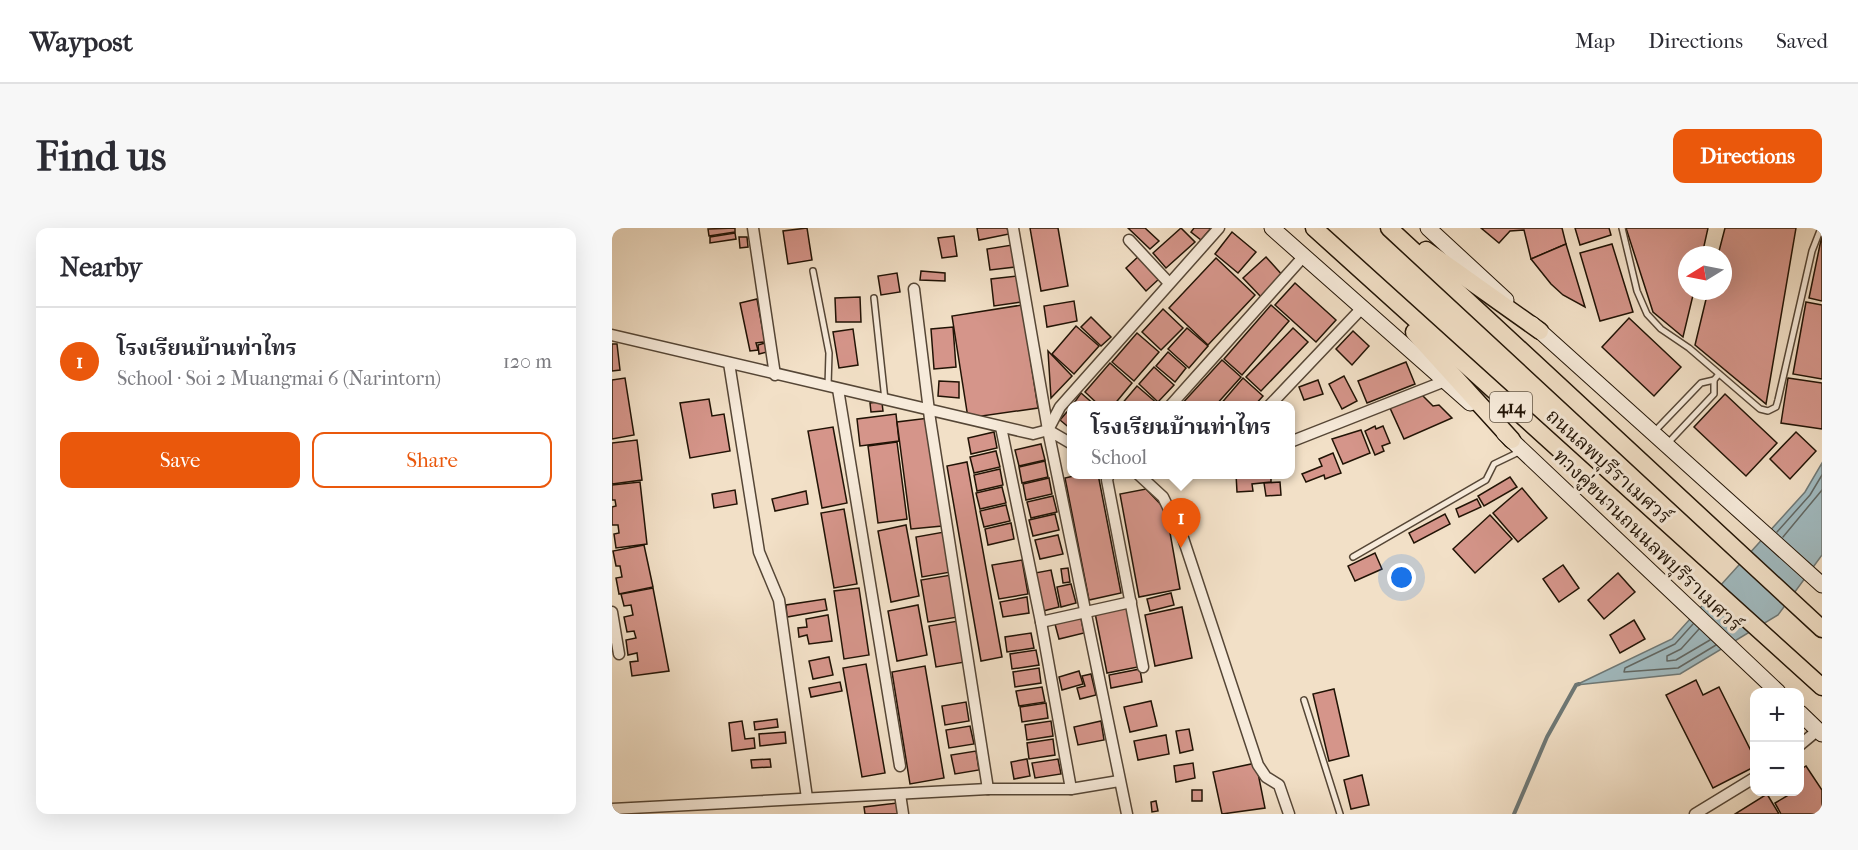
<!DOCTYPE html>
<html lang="en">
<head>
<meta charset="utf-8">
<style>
	body { margin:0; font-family:"IM FELL French Canon","Noto Serif Thai",serif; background:#f7f7f7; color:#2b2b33 }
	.controls { position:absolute; right:18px; bottom:18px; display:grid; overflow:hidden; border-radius:12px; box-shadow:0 6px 24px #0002 }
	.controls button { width:54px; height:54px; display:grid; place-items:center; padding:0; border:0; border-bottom:2px solid #e1e1e2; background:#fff; color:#2b2b33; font:30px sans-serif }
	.compass { position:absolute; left:1066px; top:18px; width:54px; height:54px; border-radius:50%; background:#fff; box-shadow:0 6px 24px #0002; rotate:260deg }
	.you { position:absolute; left:790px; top:350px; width:21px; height:21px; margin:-15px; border:4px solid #fff; border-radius:50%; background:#1a73e8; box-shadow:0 0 0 9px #1a73e833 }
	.badge { display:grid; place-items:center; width:39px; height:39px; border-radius:50%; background:#ea580c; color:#fff; font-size:20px; font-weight:700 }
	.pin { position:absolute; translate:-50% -50px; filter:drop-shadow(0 2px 3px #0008) }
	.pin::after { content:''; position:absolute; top:32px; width:21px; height:18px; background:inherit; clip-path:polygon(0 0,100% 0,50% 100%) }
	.popup { position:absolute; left:455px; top:173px; width:228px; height:78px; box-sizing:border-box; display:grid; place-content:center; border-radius:12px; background:#fff; filter:drop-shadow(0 2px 4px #0005); font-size:20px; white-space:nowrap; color:#7c7c81 }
	.popup b { font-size:22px; color:#2b2b33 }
	.popup::after { content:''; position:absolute; left:50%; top:100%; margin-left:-12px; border:12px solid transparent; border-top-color:#fff }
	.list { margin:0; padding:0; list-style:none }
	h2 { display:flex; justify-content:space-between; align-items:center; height:78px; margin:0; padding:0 24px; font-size:26px }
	h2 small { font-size:20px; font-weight:400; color:#7c7c81 }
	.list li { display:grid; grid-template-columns:39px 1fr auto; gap:18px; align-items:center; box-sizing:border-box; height:108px; padding:0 24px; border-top:2px solid #e1e1e2 }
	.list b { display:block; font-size:22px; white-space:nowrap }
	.list p { margin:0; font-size:20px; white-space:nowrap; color:#7c7c81 }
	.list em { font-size:20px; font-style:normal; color:#7c7c81 }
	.actions { display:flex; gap:12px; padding:18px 24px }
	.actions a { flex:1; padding:14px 0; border:2px solid #ea580c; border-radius:12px; text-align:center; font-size:21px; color:#ea580c }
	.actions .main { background:#ea580c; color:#fff }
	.map { position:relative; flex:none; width:1210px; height:586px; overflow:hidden; border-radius:12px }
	header { display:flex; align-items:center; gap:36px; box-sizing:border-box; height:84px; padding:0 30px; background:#fff; border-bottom:2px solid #e1e1e2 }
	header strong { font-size:28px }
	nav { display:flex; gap:33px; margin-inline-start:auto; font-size:21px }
	.intro { display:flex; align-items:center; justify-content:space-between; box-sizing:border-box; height:144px; padding:0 36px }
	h1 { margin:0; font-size:42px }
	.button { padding:15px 27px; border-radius:12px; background:#ea580c; color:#fff; font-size:21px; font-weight:700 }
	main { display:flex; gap:36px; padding:0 36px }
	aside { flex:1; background:#fff; border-radius:12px; box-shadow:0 6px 24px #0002 }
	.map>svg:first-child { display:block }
	.water { fill:#a0bac0; stroke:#6d7775; stroke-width:1.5 }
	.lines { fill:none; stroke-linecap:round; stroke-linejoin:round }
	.shore { stroke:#606662; stroke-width:1.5 }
	.stream { stroke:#6d7775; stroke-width:4 }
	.building { fill:#d5958a; stroke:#211305; stroke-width:1.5 }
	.lane-casing { stroke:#554636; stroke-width:8 }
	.street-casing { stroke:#554636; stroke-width:13 }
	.secondary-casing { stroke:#211305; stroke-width:17 }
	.primary-casing { stroke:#211305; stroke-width:19 }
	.lane { stroke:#f7ebdb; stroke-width:5 }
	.street { stroke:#f7ebdb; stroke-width:10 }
	.secondary { stroke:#f7ebdb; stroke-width:15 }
	.primary { stroke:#f2e0c7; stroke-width:16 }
	.labels { text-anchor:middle; stroke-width:6; stroke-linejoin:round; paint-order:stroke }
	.shield { fill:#f7ebdb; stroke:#615445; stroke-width:1.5 }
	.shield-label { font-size:18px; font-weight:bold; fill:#211305 }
	.street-label { font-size:20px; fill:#211305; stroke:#f7ebdb }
</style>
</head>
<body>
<header>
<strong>Waypost</strong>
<nav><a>Map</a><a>Directions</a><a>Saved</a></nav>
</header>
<div class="intro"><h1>Find us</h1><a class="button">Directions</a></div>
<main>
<aside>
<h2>Nearby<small></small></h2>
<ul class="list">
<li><span class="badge">1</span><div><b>โรงเรียนบ้านท่าไทร</b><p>School · Soi 2 Muangmai 6 (Narintorn)</p></div><em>120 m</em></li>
</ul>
<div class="actions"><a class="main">Save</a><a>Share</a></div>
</aside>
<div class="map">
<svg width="1210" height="586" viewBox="0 0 1210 586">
	<rect width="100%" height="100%" fill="#f2e0c7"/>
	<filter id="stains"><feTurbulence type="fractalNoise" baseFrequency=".00333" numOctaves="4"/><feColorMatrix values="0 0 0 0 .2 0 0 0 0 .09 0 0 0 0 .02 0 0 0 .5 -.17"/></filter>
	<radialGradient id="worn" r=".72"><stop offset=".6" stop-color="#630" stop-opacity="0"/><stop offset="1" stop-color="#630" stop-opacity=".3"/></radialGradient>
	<polygon class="water" points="1210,235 1210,327 1166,387 1068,446 964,457 1060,411 1193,264"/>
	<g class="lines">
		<g class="shore">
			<polyline points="1165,304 1198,267 1210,247"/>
			<polyline points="1171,309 1210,262"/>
			<polyline points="1081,396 1063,416 1013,440 1012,444 1066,440 1104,417"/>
			<polyline points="1087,401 1069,421 1055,428 1055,433 1064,432 1098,412"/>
		</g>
		<polyline class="stream" points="902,586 935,509 964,457 967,456"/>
	</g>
	<g class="building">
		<polygon points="123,0 123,4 97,8 96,1"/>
		<polygon points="195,0 200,32 176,36 171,3"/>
		<polygon points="365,0 395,0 397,6 367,12"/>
		<polygon points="418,0 446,0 456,58 429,63"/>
		<polygon points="516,0 533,0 547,13 538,21"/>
		<polygon points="569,0 583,14 554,40 541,25"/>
		<polygon points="582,0 599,0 589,12 579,4"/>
		<polygon points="869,0 950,0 954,16 919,31 912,2 898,3 887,15"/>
		<polygon points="963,0 997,0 999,7 968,17"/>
		<polygon points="1014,0 1096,0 1090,27 1075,27 1075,63 1082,63 1071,109 1041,84"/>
		<polygon points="1113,0 1184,0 1154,176 1083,117 1096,63 1111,63 1111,27 1106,27"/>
		<polygon points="620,4 644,24 626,45 603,26"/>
		<polygon points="123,5 124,11 98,15 98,9"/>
		<polygon points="1210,7 1210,73 1197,70"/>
		<polygon points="342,8 345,28 330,30 326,10"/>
		<polygon points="127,9 135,9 136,19 128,20"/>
		<polygon points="954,16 973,79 951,67 939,56 919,31"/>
		<polygon points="1000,16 1021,84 988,93 968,25"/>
		<polygon points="400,17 403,39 378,42 375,21"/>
		<polygon points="528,27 548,50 534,63 514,40"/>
		<polygon points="654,29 672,49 650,70 631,50"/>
		<polygon points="604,30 643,67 596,117 557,80"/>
		<polygon points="309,43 333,45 333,53 308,52"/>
		<polygon points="285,45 288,64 269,67 266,48"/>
		<polygon points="405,48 409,74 382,78 379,51"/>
		<polygon points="683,55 724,92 704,114 663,77"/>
		<polygon points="248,69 249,94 224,94 223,70"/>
		<polygon points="145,71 153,114 144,115 146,122 138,123 128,75"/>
		<polygon points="462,73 465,93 435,99 432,78"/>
		<polygon points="1194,74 1210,77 1210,151 1181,146"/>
		<polygon points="410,77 426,180 356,190 340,88"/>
		<polygon points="659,77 677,93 630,147 612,131"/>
		<polygon points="551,81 571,100 549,122 530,104"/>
		<polygon points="479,89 499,109 489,118 469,99"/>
		<polygon points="1017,90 1069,139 1042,168 990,119"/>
		<polygon points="464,98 487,118 462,146 440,126"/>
		<polygon points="341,99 344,139 322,141 319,101"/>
		<polygon points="575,100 596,118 577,140 556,121"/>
		<polygon points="681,100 696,114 649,163 634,149"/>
		<polygon points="241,101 246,137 227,140 221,104"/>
		<polygon points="741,103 757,118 740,137 724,121"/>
		<polygon points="525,105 547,124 522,153 500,134"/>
		<polygon points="153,115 155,124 147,126 146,117"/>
		<polygon points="0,116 5,116 8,142 0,143"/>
		<polygon points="436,123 460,148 439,170"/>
		<polygon points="556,124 574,140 563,154 544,138"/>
		<polygon points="610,132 629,149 603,178 568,178"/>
		<polygon points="794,134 803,156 755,175 746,153"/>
		<polygon points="498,135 520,155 501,178 488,178 473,164"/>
		<polygon points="542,139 562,157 546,174 527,156"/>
		<polygon points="732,148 745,173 730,181 717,156"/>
		<polygon points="13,150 22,207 0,211 0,152"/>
		<polygon points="631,150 651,168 642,178 607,178"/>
		<polygon points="1176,150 1210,155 1210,201 1169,195"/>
		<polygon points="706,152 711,166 692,172 687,159"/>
		<polygon points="327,153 347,154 347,170 326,168"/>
		<polygon points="525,158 547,177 546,178 508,178"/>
		<polygon points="469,165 484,178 460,178"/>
		<polygon points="809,166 821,178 827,177 840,190 792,211 778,180"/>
		<polygon points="1113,166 1165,215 1134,248 1082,199"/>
		<polygon points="97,171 100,188 112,186 118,223 78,230 68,175"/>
		<polygon points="265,174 270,175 271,183 259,184 258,175"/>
		<polygon points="460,178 460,202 448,192"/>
		<polygon points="284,186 287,213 248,218 245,191"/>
		<polygon points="317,190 330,298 299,301 285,194"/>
		<polygon points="763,198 764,201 771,198 778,215 770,218 772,223 763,227 753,203"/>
		<polygon points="221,199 235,275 210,280 196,203"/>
		<polygon points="749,202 758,225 731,236 720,211"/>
		<polygon points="382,204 385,220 359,226 356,210"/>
		<polygon points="1184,204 1204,223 1178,251 1158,231"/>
		<polygon points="25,212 30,252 0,256 0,215"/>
		<polygon points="285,214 295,291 266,295 256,218"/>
		<polygon points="429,216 433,232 407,238 403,222"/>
		<polygon points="384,223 388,239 362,245 358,229"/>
		<polygon points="721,225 729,245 713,251 712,247 694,254 690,246 710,238 707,231"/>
		<polygon points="433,233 436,249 410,255 407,239"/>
		<polygon points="355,234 390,429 369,433 335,238"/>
		<polygon points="388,241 391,257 365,263 362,247"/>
		<polygon points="470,246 486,246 509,365 477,372 453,250"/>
		<polygon points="624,246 663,246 663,248 659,248 659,254 640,256 641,263 625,264"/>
		<polygon points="898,249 905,259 872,278 866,268"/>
		<polygon points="437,250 440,266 414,272 411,256"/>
		<polygon points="28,254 35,316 4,320 2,306 7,305 6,297 0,297 0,279 4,278 3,272 0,272 0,257"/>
		<polygon points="668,254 669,267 654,268 652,255"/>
		<polygon points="390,259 394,275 368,281 364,265"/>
		<polygon points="910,260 935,290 906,314 881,285"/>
		<polygon points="534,261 554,282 568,361 527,369 508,266"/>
		<polygon points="123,262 125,276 102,280 100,266"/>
		<polygon points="194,263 196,276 163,283 160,271"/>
		<polygon points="441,268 445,284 419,290 415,274"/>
		<polygon points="865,271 869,279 847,289 844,281"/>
		<polygon points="394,277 398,293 372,299 368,283"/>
		<polygon points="232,281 245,356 222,360 209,285"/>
		<polygon points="443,286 447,302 421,308 417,292"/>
		<polygon points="833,286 838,296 802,315 797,305"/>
		<polygon points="878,287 900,311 863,345 841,321"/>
		<polygon points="399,295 402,311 376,317 373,301"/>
		<polygon points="294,297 307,368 279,374 266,303"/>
		<polygon points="332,304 339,344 310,349 304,309"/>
		<polygon points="446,307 451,326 428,331 423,312"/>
		<polygon points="32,317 41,359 7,366 4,350 10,349 8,338 4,338 1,323"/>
		<polygon points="763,325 770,341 743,353 736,338"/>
		<polygon points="410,332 416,366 387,371 380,337"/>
		<polygon points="951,337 967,360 947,374 931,351"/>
		<polygon points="456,340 458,354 451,355 449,341"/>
		<polygon points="439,342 447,379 431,383 423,345"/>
		<polygon points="1006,345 1023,364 992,391 976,372"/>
		<polygon points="339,347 346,389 316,394 309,352"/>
		<polygon points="459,356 464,375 449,379 445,359"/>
		<polygon points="41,360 57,443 20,448 18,434 26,433 25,425 16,427 14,412 24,410 22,403 15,404 12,389 21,387 19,377 12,378 9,366"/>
		<polygon points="247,360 257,427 232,431 222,363"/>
		<polygon points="559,365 562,377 538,383 535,371"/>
		<polygon points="415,369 417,385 391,389 388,374"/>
		<polygon points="213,371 215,382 175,389 174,377"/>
		<polygon points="306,377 315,427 285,433 276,383"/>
		<polygon points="515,379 526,439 495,445 483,385"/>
		<polygon points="570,379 580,430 543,438 533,387"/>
		<polygon points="216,387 220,413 197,416 195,407 187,409 186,400 195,399 194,391"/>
		<polygon points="469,390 472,405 447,411 443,396"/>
		<polygon points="1022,392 1033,411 1008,425 998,407"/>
		<polygon points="346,393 353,434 324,439 317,398"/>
		<polygon points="419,405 422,420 395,424 393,409"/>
		<polygon points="424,422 427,437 400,441 398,426"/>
		<polygon points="217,429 221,447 201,451 197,433"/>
		<polygon points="254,436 273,545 250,549 231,440"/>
		<polygon points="313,438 332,550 298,556 280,444"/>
		<polygon points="427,440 429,455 403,459 401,444"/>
		<polygon points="528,441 530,454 499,460 497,447"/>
		<polygon points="467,443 471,456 450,462 447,449"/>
		<polygon points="479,446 484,467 468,471 465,460 473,458 470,448"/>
		<polygon points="1084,452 1091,467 1107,459 1142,529 1142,539 1101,560 1054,467"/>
		<polygon points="228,454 230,463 199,469 197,460"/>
		<polygon points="430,459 433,474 407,478 404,463"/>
		<polygon points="722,461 737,528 717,533 701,466"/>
		<polygon points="539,473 545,498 518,504 512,479"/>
		<polygon points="354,474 357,493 333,497 330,478"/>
		<polygon points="434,475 436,490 410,494 408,479"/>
		<polygon points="165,491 166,499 143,502 142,494"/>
		<polygon points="130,493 133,511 142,510 143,520 120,523 117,495"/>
		<polygon points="439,493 441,508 415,512 413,497"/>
		<polygon points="489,493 492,512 466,517 462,499"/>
		<polygon points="358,498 362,516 337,520 334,502"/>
		<polygon points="577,501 581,522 568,525 564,503"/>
		<polygon points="173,504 174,515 148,518 147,506"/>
		<polygon points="554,507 557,526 526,532 522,513"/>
		<polygon points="441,511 443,527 417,531 415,515"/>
		<polygon points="364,523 367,542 343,546 339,527"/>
		<polygon points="158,531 159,539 140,540 139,532"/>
		<polygon points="415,531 418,548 402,551 399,534"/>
		<polygon points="446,531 449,546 423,550 420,535"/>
		<polygon points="581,535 583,550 564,554 562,538"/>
		<polygon points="644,535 653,580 610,586 601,544"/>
		<polygon points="1194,538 1210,562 1210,586 1169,586 1163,575 1175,568 1173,564 1188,564 1188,542"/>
		<polygon points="750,547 757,577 739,581 732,552"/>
		<rect x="580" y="562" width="10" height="11"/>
		<polygon points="1155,566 1167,586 1123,586"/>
		<polygon points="544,573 546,583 540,584 539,574"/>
		<polygon points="285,575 286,586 253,586 252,579"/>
	</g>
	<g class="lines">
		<g class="lane-casing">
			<g id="lane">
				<polyline points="1010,0 1025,63 1035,86 1049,101 1077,120 1148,181 1156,183 1164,179 1166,172 1200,23 1209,0"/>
				<polyline points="201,43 217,125 216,158"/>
				<polyline points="262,70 273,172"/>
				<polyline points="1042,204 1089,155 1102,152"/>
				<polyline points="1056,215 1102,166 1102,152 1107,146"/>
				<polyline points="741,329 874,252 882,236 909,223"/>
				<polyline points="692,472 728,586"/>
			</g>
		</g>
		<g class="street-casing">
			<g id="street">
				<polyline points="141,0 163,147"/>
				<polyline points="401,0 436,202 515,586"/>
				<polyline points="517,12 557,55"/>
				<polyline points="302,61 318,191 376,561"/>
				<polyline points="0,107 421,206 436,202 448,179 607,0"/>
				<polyline points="117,135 147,324 167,372 195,570"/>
				<polyline points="226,161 288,538"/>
				<polyline points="558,178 692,28"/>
				<polyline points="657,178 750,80"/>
				<polyline points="389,199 429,394 459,561"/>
				<polyline points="436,202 460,216"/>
				<polyline points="678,214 833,153"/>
				<polyline points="497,246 495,252 531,439"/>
				<polyline points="526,246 551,269 571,310 646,537 654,549 667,557 677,586"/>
				<polyline points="0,384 7,426"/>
				<polyline points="429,394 519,374"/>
				<polyline points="1188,517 1206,502"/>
				<polyline points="288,566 291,586"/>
				<polyline points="0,581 376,561 459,561 507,553"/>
				<polyline points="1083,586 1142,550"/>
			</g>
		</g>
		<g class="secondary-casing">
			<g id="secondary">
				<polyline points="660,0 858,175"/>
				<polyline points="816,0 894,72"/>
				<polyline points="920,96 1210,357"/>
				<polyline points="892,205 1166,464"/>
				<polyline points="1188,485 1210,506"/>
			</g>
		</g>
		<g class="primary-casing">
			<g id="primary">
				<polyline points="702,0 1210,459"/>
				<polyline points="777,0 1210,401"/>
				<polyline points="814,22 928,103"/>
				<polyline points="802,104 900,212"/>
			</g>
		</g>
		<use href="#lane" class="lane"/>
		<use href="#street" class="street"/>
		<use href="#secondary" class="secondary"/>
		<use href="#primary" class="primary"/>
	</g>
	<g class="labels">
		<rect class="shield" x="878" y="164" width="42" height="30" rx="4.5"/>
		<g class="shield-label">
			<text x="899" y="185">414</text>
		</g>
		<g class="street-label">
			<text transform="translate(997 238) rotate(42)" y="7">ถนนลพบุรีราเมศวร์</text>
			<text transform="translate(1036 312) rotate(44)" y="7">ทางคู่ขนานถนนลพบุรีราเมศวร์</text>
		</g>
	</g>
	<rect width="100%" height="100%" filter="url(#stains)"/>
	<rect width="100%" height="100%" fill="url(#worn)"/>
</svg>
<div class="controls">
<button>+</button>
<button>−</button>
</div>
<svg class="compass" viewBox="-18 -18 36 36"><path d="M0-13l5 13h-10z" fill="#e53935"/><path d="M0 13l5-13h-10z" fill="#7c7c81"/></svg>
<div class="you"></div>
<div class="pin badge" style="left:569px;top:320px">1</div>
<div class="popup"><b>โรงเรียนบ้านท่าไทร</b>School</div>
</div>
</main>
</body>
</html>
